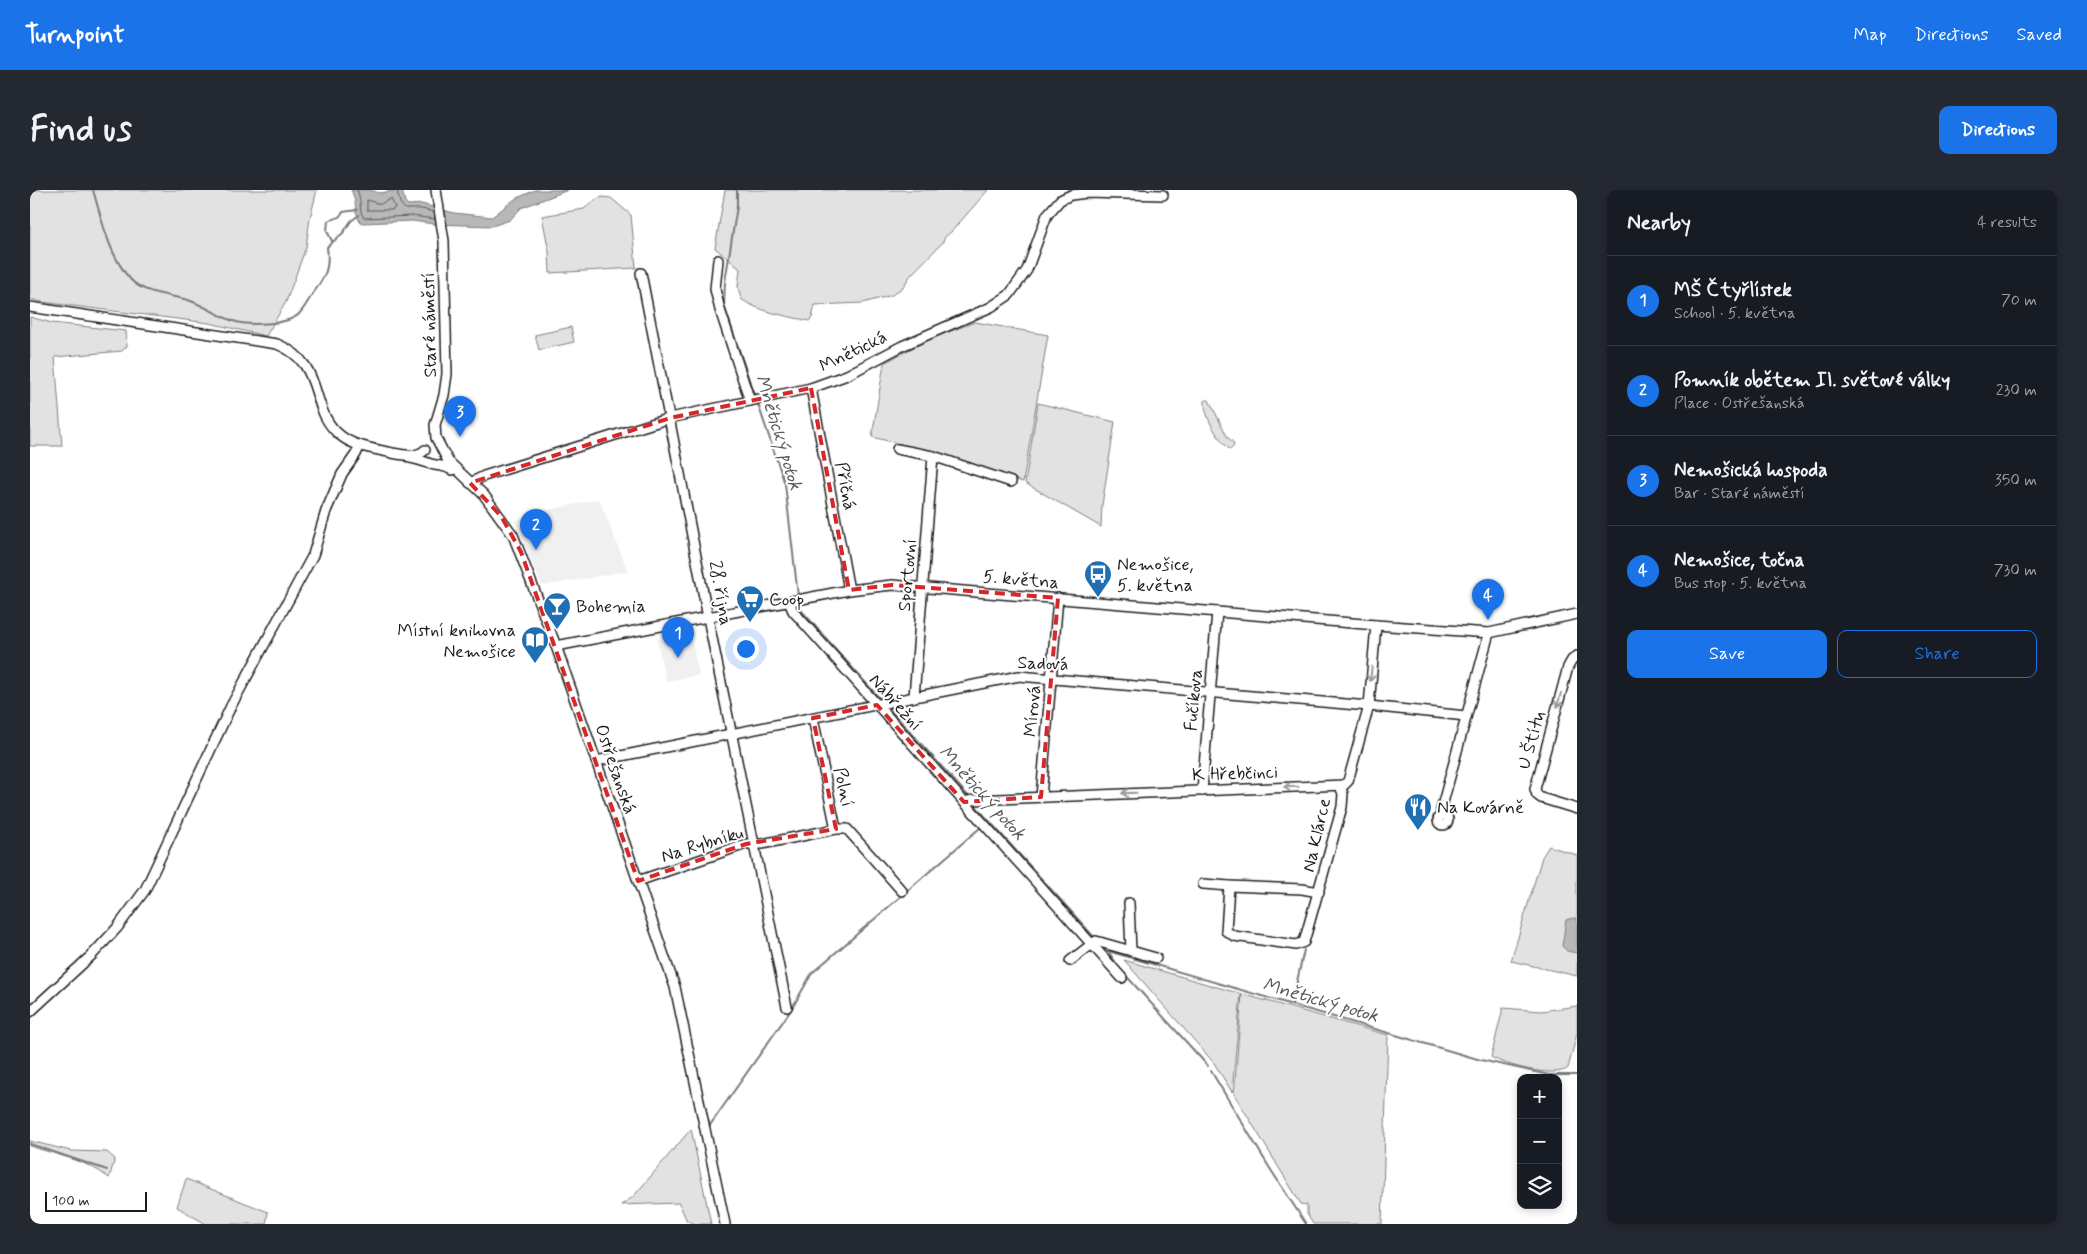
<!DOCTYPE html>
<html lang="en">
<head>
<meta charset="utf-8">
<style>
	body { margin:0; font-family:Mynerve,sans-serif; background:#242831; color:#f1f3f6 }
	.controls { position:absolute; right:15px; bottom:15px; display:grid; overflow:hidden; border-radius:10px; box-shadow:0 2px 8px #0003 }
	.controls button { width:45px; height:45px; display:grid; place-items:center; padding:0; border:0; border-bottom:1px solid #363941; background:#171b24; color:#f1f3f6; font:25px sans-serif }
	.scale { position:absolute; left:15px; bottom:12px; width:102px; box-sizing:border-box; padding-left:5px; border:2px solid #1c1c1c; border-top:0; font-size:14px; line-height:18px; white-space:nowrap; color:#1c1c1c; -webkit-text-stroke:4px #fff; paint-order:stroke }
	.you { position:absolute; left:715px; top:458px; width:18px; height:18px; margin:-12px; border:4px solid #fff; border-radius:50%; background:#1a73e8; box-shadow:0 0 0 8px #1a73e833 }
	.badge { display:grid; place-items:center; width:32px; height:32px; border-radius:50%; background:#1a73e8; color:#fff; font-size:16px; font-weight:700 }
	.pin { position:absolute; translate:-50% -41px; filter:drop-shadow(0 1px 2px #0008) }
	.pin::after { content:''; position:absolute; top:26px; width:18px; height:15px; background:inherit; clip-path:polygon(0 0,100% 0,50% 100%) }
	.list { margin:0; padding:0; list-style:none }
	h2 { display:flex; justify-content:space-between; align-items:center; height:65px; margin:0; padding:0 20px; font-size:21px }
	h2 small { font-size:16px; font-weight:400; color:#9ea1a6 }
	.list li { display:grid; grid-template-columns:32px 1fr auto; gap:15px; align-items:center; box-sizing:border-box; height:90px; padding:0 20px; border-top:1px solid #363941 }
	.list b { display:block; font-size:19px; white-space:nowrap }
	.list p { margin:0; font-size:16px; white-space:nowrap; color:#9ea1a6 }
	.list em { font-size:16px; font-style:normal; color:#9ea1a6 }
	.actions { display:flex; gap:10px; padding:15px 20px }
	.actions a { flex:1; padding:11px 0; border:1px solid #1a73e8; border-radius:10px; text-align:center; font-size:18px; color:#1a73e8 }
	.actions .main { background:#1a73e8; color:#fff }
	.icon { flex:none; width:28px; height:28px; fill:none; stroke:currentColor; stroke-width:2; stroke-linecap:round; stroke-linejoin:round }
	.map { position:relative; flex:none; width:1547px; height:1034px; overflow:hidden; border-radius:10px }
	header { display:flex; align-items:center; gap:30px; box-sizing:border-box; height:70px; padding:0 25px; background:#1a73e8; color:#fff }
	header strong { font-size:24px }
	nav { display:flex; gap:28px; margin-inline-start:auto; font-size:18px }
	.intro { display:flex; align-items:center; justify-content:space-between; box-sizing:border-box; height:120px; padding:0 30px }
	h1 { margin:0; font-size:35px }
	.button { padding:12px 22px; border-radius:10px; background:#1a73e8; color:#fff; font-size:18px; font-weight:700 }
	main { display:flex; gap:30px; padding:0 30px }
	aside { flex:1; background:#171b24; border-radius:10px; box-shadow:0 2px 8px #0003 }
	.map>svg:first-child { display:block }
	.built { fill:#f0f0f0 }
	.green { fill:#e2e2e2; stroke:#7f7f7f }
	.water { fill:#b8b8b8; stroke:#7a7a7a }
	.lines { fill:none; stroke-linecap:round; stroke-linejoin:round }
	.shore { stroke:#5a5a5a; stroke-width:1 }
	.stream { stroke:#7a7a7a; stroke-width:2 }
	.minor-casing { stroke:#1c1c1c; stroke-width:12 }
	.minor { stroke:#fff; stroke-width:9 }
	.oneway { stroke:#999 }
	.marked { fill:none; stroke:#d62828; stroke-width:4; stroke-dasharray:10 6; stroke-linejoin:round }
	.labels { text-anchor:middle; stroke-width:4; stroke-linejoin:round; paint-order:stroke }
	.street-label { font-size:18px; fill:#1c1c1c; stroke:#fff }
	.poi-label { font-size:18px; fill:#1c1c1c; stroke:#fff; text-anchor:start }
	.water-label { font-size:19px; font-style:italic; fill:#5a5a5a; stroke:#fff }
</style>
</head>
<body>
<header>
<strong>Turnpoint</strong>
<nav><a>Map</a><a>Directions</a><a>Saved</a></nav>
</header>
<div class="intro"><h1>Find us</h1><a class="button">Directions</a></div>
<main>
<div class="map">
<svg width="1547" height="1034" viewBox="0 0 1547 1034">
	<rect width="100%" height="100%" fill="#fff"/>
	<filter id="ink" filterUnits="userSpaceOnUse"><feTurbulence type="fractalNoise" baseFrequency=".02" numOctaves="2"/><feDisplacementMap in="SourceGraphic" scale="10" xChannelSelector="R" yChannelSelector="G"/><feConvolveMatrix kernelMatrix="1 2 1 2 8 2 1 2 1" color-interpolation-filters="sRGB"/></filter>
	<g filter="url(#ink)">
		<g class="built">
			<polygon points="569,309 598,381 512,396 484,331 509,322"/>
			<polygon points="659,438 669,485 636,491 627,450 631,449 630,443"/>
		</g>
		<g class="green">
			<polygon points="0,0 287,0 280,28 276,57 256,112 236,146 179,133 12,112 0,109"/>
			<path d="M695,0h263l-36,41 -7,6 -3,6 -32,33 -7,11 -11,8 -29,8 -48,2 -3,13 -3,3c-22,-5 -50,-9 -68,-22l-3,-12 2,-18 -25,-21z"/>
			<polygon points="572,7 581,8 601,25 606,78 520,83 519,62 512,26 554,19 565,10"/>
			<polygon points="0,127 22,133 96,141 97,156 92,161 25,167 32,256 0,256"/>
			<polygon points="945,132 1018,145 993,292 957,282 907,263 842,247 854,173 897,150"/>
			<polygon points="541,137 544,152 509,160 505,145"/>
			<path d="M1175,210h4l19,38 5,4 1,4 -4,4c-12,-11 -27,-35 -25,-50z"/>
			<polygon points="1008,213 1085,232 1072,315 1071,337 995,293"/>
			<polygon points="1519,656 1547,665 1547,786 1481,771 1512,667"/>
			<polygon points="1094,770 1211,804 1202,902 1184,873"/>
			<polygon points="1212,804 1358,845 1352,1034 1283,1034 1277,1024 1277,1015 1271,1014 1204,904"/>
			<path d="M1547,816v28l-9,34c-12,11 -64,-3 -77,-11l12,-49 38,3z"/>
			<polygon points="661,939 681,1034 666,1034 657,1031 649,1013 591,1015 603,1007"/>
			<path d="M0,951l41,10 36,1 8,7 -6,19c-22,-18 -53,-23 -79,-32z"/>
			<polygon points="156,989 238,1022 236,1034 176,1034 147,1017"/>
		</g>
		<g class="water">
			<path d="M321,0h20l8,3 23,-3 3,12 3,3 14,-1 32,9 38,4 23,-18 20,-9h33l-47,18 -11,12 -18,6 -58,-2 -22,-3 -49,2 -3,-1c-6,-11 -3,-21 -9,-32z"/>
			<polygon points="1543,728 1547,729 1547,763 1537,761 1532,756 1536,730"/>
		</g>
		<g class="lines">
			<g class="shore">
				<path d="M327,0c5,9 1,20 7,28l48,-2 23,3"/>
				<polyline points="367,0 370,13 375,19 392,19 404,22"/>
				<polygon points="361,9 365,17 363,20 337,20 337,10 350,14"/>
			</g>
			<g class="stream">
				<path d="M63,0c9,30 16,66 38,90 13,14 40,15 57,20 16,5 30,16 45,21 14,5 55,4 66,-7 5,-5 9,-13 13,-19 13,-19 18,-25 15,-48l16,-14 8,-12 8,-6"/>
				<polyline points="707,0 707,16 695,92 694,115 725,207"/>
				<polyline points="302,51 297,41 298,31 309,27 313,22 327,20"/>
				<polyline points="728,214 755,294 768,406"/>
				<polyline points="768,413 771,420 851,510"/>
				<polyline points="856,515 940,608"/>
				<polyline points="944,614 1065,748"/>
				<polyline points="1074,757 1078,761 1451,870 1519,885 1547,885"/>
				<polyline points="1078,761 1090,779 1178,876"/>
				<polyline points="1262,814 1274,760"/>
				<polyline points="1181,881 1239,977 1276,1034"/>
				<polyline points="678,938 761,820 782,783 951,637"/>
				<polyline points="0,954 77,980"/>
			</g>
			<g class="minor-casing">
				<g id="minor">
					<polyline points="406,0 414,51 417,184 414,205 405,235 406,248 418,271 454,305 483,345 526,456 645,797 695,1034"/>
					<polyline points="688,70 685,99 690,120 720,211"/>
					<polyline points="611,83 679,433 757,817"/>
					<path d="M0,117l247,37c50,20 30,66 64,92 14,11 34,13 51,17 11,2 25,5 33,-3"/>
					<polyline points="781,198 819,400"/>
					<polyline points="867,259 903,266 884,507"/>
					<polyline points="903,266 981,292"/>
					<path d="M380,268c8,1 14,4 21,6 9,3 12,0 21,6"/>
					<polyline points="440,293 454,286 640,228 781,198 817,185 872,156 961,117 979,105 997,80 1017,25 1030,10 1041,5 1057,3 1133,5"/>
					<polyline points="759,412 763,421 1092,788"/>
					<polyline points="526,456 819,400 862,395 1346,435 1459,443 1547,424"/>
					<polyline points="1547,466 1542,470 1538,477 1505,599 1507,605 1511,608 1547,619"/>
					<polyline points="783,528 806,639 817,639 872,701"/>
					<polyline points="566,571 989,486 1339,516 1436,526"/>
					<polyline points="1172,601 1187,422"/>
					<polyline points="1011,607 1028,408"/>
					<polyline points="934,612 943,610 1314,595 1318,591 1339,516 1346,435"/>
					<polyline points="1412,625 1411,620 1459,443"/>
					<circle cx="1413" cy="630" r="5"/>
					<polyline points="608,691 716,654 732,654 806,639"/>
					<polyline points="1173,694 1199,696"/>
					<polyline points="1289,702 1272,699 1199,696 1196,741 1204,746 1266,755 1274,752 1312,617 1313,604 1310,596"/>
					<polyline points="1099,713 1101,761"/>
					<polyline points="1040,771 1066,751 1126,768"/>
					<polyline points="0,822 62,765 87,738 115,700 201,516 283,365 296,321 312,284 326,264 330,255"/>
				</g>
			</g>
			<use href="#minor" class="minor"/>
		</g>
		<defs><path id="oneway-shaft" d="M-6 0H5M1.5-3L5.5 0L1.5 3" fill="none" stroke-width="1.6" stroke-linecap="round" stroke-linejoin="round" transform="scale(1.25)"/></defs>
		<g class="oneway">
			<use href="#oneway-shaft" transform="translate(1341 484) rotate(95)"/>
			<use href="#oneway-shaft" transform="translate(1529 510) rotate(106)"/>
			<use href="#oneway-shaft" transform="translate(1261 597) rotate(178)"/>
			<use href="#oneway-shaft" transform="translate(1099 603) rotate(178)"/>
		</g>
	</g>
	<path class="marked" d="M781,198l38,202 43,-5 166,13 -17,199 -77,5 -87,-97 -64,13 23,111 -90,15 -108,37 -117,-329 -20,-36 -31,-33 200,-65z"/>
	<defs>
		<g id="bus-pin" transform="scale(1.4375)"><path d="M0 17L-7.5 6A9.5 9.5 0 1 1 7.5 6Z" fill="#1f6fb2" stroke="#fff"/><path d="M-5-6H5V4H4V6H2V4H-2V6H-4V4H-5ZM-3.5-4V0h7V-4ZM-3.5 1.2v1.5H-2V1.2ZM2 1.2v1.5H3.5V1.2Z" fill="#fff"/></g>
		<g id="supermarket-pin" transform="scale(1.4375)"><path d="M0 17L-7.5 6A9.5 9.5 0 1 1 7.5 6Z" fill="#1f6fb2" stroke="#fff"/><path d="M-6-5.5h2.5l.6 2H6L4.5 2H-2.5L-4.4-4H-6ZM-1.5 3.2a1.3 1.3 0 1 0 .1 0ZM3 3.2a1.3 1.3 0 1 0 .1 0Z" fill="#fff"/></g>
		<g id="bar-pin" transform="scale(1.4375)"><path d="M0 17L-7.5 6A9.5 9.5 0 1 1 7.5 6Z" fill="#1f6fb2" stroke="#fff"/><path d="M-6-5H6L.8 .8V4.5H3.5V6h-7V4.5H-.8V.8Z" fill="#fff"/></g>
		<g id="library-pin" transform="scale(1.4375)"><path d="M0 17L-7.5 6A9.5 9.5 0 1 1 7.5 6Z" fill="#1f6fb2" stroke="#fff"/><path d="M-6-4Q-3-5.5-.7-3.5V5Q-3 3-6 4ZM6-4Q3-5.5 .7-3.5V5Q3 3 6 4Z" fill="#fff"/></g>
		<g id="restaurant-pin" transform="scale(1.4375)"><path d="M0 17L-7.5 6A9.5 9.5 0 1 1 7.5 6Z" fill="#1f6fb2" stroke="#fff"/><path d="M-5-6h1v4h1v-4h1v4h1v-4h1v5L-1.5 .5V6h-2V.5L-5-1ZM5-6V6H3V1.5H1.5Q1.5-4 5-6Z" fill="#fff"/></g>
	</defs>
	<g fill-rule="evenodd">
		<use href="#bus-pin" x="1068" y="384"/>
		<use href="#supermarket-pin" x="720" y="409"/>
		<use href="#bar-pin" x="527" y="416"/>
		<use href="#library-pin" x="505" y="450"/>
		<use href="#restaurant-pin" x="1388" y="617"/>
	</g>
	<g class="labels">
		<g class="street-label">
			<text transform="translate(399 135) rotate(-91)" y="6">Staré náměstí</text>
			<text transform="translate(823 161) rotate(-26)" y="6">Mnětická</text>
			<text transform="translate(816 296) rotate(79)" y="6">Příčná</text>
			<text transform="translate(877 385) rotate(-85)" y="6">Sportovní</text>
			<text transform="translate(991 389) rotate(5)" y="6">5. května</text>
			<text transform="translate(691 403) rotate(80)" y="6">28. října</text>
			<text transform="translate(1013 473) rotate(2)" y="6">Sadová</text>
			<text transform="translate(1163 510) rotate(-85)" y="6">Fučíkova</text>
			<text transform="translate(866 512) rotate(48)" y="6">Nábřežní</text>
			<text transform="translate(1002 521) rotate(-85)" y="6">Mírová</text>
			<text transform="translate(1501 550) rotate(-74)" y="6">U Štítu</text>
			<text transform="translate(586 579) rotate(71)" y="6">Ostřešanská</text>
			<text transform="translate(1205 583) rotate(-2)" y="6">K Hřebčinci</text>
			<text transform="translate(814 597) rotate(78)" y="6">Polní</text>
			<text transform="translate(1286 645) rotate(-77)" y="6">Na Klárce</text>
			<text transform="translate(672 654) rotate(-17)" y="6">Na Rybníku</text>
		</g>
		<g class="poi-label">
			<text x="1087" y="380">Nemošice,<tspan x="1087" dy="21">5. května</tspan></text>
			<text x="739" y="415">Coop</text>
			<text x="546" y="422">Bohemia</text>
			<text x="486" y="446" text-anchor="end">Místní knihovna<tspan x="486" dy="21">Nemošice</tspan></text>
			<text x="1407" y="623">Na Kovárně</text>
		</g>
		<g class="water-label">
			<text transform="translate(750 242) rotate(73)" y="7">Mnětický potok</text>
			<text transform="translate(953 602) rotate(48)" y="7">Mnětický potok</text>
			<text transform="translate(1291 809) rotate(16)" y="7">Mnětický potok</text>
		</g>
	</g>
</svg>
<div class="controls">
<button>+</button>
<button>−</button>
<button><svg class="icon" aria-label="layers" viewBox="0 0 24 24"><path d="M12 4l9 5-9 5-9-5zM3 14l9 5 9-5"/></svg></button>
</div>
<div class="scale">100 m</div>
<div class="you"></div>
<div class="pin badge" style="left:648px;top:468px">1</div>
<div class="pin badge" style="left:506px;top:360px">2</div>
<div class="pin badge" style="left:430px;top:247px">3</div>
<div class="pin badge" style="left:1458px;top:430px">4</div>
</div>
<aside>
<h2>Nearby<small>4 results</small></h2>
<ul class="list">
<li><span class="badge">1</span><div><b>MŠ Čtyřlístek</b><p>School · 5. května</p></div><em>70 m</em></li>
<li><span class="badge">2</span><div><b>Pomník obětem II. světové války</b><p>Place · Ostřešanská</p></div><em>230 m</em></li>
<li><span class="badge">3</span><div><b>Nemošická hospoda</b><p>Bar · Staré náměstí</p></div><em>350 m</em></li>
<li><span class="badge">4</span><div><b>Nemošice, točna</b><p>Bus stop · 5. května</p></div><em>730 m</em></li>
</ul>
<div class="actions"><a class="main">Save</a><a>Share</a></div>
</aside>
</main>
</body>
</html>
